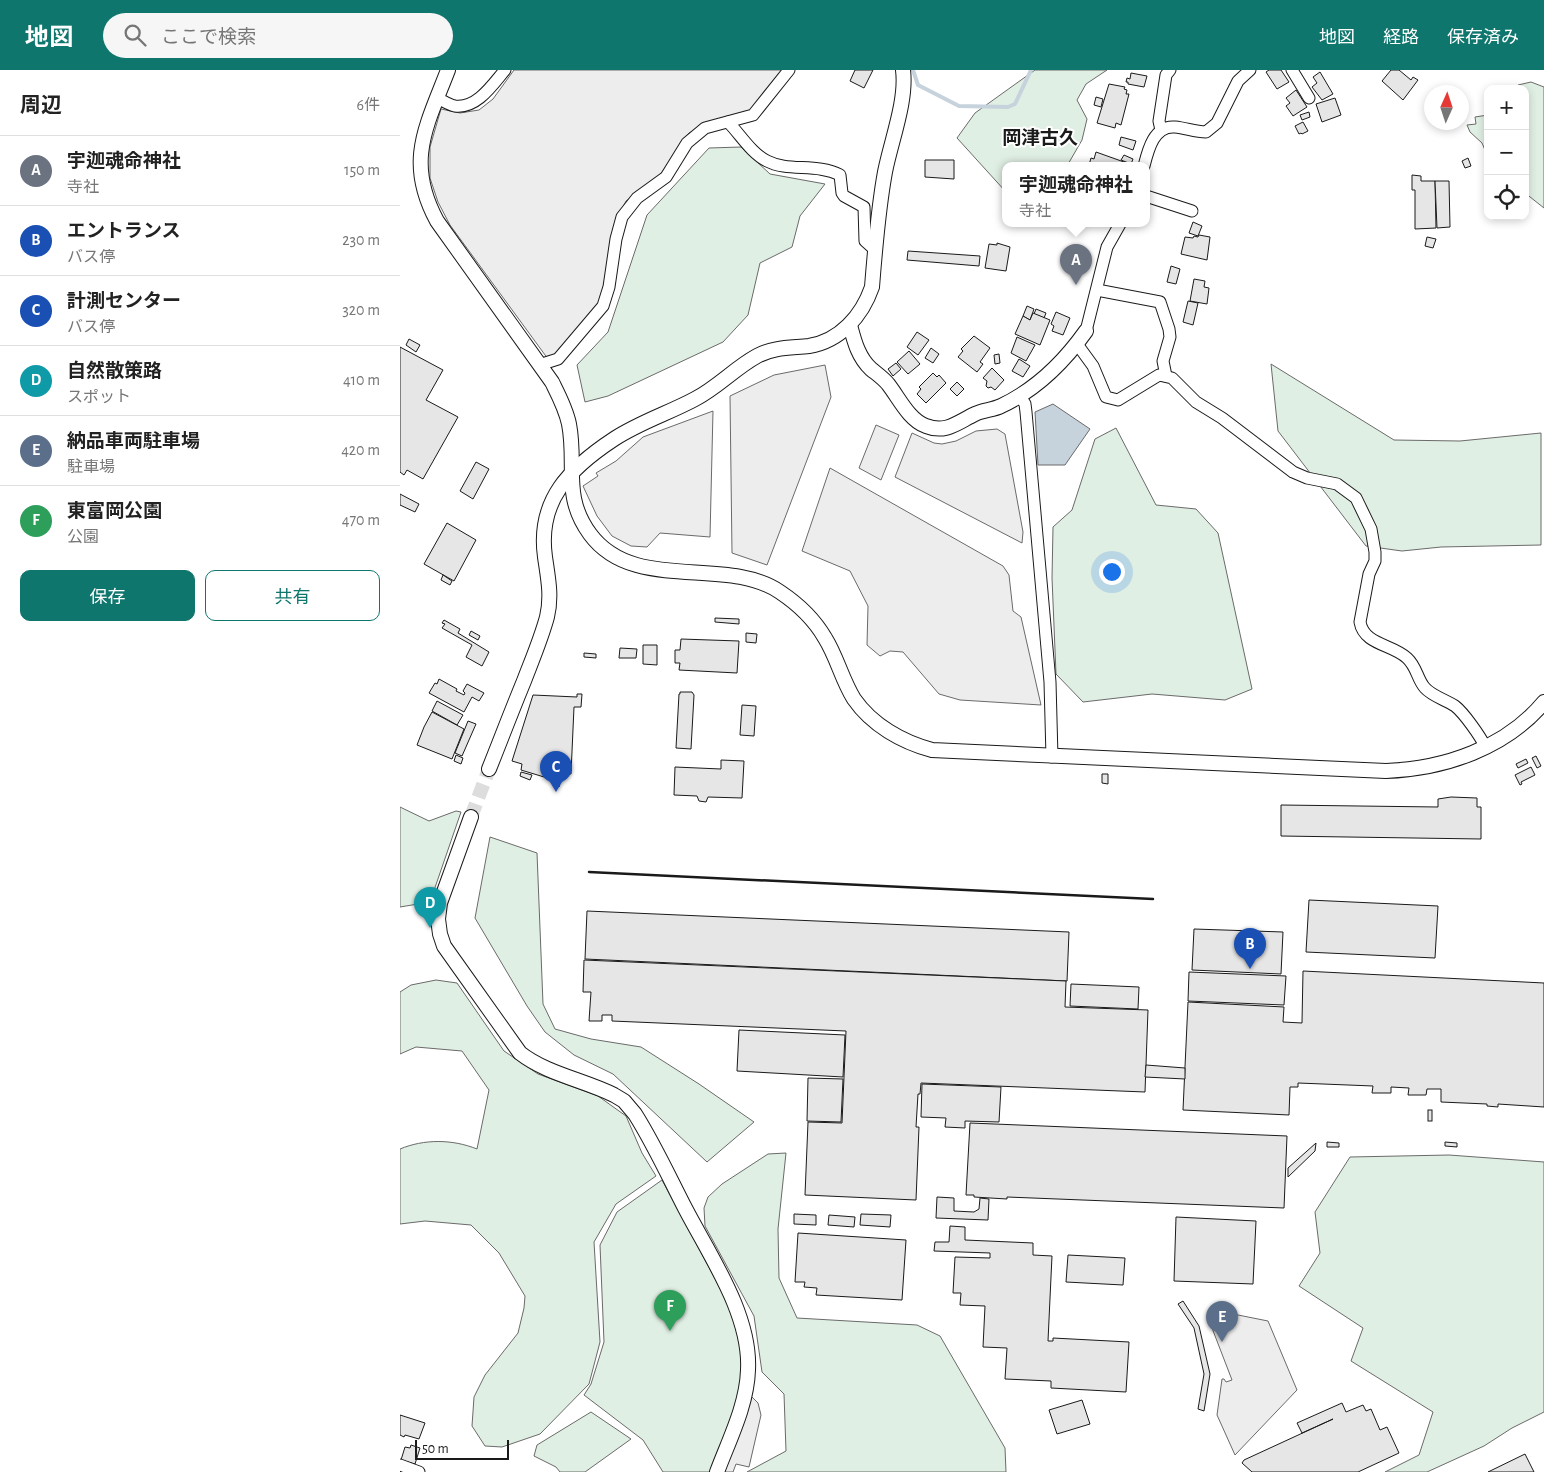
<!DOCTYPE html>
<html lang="ja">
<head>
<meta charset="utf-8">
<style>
	body { margin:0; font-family:"Alegreya Sans","Noto Sans JP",sans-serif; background:#f6f6f6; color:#222 }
	.controls { position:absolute; right:15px; top:15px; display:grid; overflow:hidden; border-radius:10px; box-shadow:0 2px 8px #0003 }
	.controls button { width:45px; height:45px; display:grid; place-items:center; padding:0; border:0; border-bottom:1px solid #e0e0e0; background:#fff; color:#222; font:25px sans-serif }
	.compass { position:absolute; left:1024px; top:15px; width:45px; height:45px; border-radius:50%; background:#fff; box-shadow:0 2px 8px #0003; rotate:3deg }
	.scale { position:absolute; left:15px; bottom:12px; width:94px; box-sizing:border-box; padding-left:5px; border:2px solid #1a1a1a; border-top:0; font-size:14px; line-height:18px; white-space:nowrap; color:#1a1a1a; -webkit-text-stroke:4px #fff; paint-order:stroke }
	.you { position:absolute; left:711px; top:501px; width:18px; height:18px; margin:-12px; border:4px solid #fff; border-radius:50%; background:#1a73e8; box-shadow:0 0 0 8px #1a73e833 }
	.badge { display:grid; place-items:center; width:32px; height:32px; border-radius:50%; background:#0f766e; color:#fff; font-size:16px; font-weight:700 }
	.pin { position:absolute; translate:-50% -41px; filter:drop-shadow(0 1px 2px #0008) }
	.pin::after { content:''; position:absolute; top:26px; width:18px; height:15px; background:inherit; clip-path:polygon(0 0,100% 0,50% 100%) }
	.popup { position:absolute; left:602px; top:92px; width:148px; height:65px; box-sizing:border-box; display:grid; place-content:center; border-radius:10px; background:#fff; filter:drop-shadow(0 1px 4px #0005); font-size:16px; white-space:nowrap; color:#767676 }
	.popup b { font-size:19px; color:#222 }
	.popup::after { content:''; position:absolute; left:50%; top:100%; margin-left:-10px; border:10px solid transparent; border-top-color:#fff }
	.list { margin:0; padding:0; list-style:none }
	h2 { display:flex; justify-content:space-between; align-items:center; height:65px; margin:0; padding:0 20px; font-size:21px }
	h2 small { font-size:16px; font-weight:400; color:#767676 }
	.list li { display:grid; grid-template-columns:32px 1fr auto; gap:15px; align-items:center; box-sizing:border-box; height:70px; padding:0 20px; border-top:1px solid #e0e0e0 }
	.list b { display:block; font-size:19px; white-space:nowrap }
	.list p { margin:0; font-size:16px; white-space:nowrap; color:#767676 }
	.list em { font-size:16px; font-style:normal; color:#767676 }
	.actions { display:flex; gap:10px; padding:15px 20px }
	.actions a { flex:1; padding:11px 0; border:1px solid #0f766e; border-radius:10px; text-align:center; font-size:18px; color:#0f766e }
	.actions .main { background:#0f766e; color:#fff }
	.icon { flex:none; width:28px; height:28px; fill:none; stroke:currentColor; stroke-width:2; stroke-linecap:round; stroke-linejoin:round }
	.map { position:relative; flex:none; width:1144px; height:1402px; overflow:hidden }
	header { display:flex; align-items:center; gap:30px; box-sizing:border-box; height:70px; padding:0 25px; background:#0f766e; color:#fff }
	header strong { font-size:24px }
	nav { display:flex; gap:28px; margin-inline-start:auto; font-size:18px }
	.search { width:350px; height:45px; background:#f6f6f6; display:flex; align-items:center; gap:12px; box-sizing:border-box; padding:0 18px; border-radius:28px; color:#767676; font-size:19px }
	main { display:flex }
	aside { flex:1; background:#fff }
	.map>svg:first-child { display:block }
	.green { fill:#e0efe3; stroke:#6a6a6a }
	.parking { fill:#ededed; stroke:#6a6a6a }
	.water { fill:#c6d2dc; stroke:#6a6a6a }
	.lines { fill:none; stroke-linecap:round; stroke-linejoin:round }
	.stream { stroke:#c6d2dc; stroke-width:4 }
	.building { fill:#e6e6e6; stroke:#1a1a1a }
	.tertiary-tunnel { stroke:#ddd; stroke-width:14; stroke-dasharray:14 7; stroke-linecap:butt }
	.minor-casing { stroke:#1a1a1a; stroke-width:13 }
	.tertiary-casing { stroke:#1a1a1a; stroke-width:16 }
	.minor { stroke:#fff; stroke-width:11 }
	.tertiary { stroke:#fff; stroke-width:14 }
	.wall { stroke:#1a1a1a; stroke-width:2.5 }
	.labels { text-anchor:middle; stroke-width:4; stroke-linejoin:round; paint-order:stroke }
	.neighbourhood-label { font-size:19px; font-weight:bold; fill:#1a1a1a; stroke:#fff }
</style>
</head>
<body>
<header>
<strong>地図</strong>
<div class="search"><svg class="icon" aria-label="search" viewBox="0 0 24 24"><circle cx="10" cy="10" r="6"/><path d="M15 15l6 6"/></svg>ここで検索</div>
<nav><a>地図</a><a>経路</a><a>保存済み</a></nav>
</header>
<main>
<aside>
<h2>周辺<small>6件</small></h2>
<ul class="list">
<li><span class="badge" style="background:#6b7280">A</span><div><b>宇迦魂命神社</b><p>寺社</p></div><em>150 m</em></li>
<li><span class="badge" style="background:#1a4fb4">B</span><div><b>エントランス</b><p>バス停</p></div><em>230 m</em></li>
<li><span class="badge" style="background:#1a4fb4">C</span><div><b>計測センター</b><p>バス停</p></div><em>320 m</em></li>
<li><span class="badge" style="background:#0f9aa8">D</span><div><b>自然散策路</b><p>スポット</p></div><em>410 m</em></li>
<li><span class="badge" style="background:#5c6f8a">E</span><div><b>納品車両駐車場</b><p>駐車場</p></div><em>420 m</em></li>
<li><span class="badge" style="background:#2e9e5b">F</span><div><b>東富岡公園</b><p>公園</p></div><em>470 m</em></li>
</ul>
<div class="actions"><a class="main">保存</a><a>共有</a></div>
</aside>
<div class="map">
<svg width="1144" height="1402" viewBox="0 0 1144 1402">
	<rect width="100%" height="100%" fill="#fff"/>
	<g class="green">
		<polygon points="635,0 707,0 686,14 677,30 687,49 682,70 667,96 606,96 606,122 557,68 575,43"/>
		<polygon points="1131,12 1144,17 1144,138 1125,123 1125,19 1117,19 1118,15"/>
		<polygon points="1088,45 1088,87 1082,73 1070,62 1067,55 1076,54 1075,47"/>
		<polygon points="341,77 370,104 425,114 400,146 392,177 360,193 348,245 323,272 208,326 185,332 177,295 208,262 247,145 309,78"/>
		<polygon points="871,294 994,370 1060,371 1141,363 1141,475 1041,477 1002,481 966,476 878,361"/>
		<polygon points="716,358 756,435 796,439 818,463 852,619 825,630 752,624 683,632 656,604 652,508 653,457 672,440 695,369"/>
		<polygon points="0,737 29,751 56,741 61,742 30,832 0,837"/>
		<polygon points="90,767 137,783 143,934 155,959 191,969 241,977 299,1014 354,1052 307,1092 213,1004 174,985 145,962 127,936 75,848"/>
		<path d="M36,910l21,3 47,68 34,23 60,22 28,20 16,37 14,23 -40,28 -22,38 6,100 -11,42 -49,50 -38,13 -17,-1 -13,-20 2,-29 11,-22 33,-42 6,-25 1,-12 -26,-43 -28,-28 -46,-4 -25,3v-75c24,-10 52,-10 77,0l12,-59 -27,-39 -46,-4 -16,7v-62l11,-7z"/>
		<polygon points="386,1083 378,1159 379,1208 397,1248 517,1255 540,1266 605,1378 606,1402 347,1402 386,1381 384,1324 362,1302 354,1246 305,1156 304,1138 308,1127 322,1114 368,1084"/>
		<polygon points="1049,1085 1144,1092 1144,1342 1112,1358 1084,1376 1027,1402 985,1402 1019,1385 1033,1342 951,1291 963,1258 899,1216 920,1183 915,1142 950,1087"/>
		<path d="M262,1110l65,121c9,24 17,51 14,77 -1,8 -3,15 -3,23l-27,71h-48l-20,-32 -59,-45 7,-11 13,-42 -4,-97 17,-33z"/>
		<polygon points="191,1342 231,1369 185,1402 160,1402 156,1397 134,1386 137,1375"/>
	</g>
	<g class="parking">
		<polygon points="114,0 383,0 349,43 309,52 289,63 260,105 226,131 215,153 201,231 158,281 148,289 50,155 38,132 30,108 30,77 41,39 60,43 79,40 93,29"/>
		<polygon points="425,295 431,327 367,495 332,483 330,326 374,305"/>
		<polygon points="313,341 310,467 260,463 247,477 231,476 212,466 197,446 183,416 198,406 196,403 216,391 243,367"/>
		<polygon points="476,355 499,365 481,410 459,398"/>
		<polygon points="597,359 605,364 623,462 622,473 495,407 512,363 534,373 542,374 556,371 576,361"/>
		<polygon points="430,398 603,496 609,505 613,541 621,547 641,635 560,630 539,624 503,582 490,581 480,586 467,575 468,536 450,501 402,481"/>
		<polygon points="823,1242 868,1251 897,1320 835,1385 817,1345 822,1309 824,1309 826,1312 832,1310 812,1258 821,1255"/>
		<polygon points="352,1327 358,1333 361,1345 349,1397 336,1394 333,1402 324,1402"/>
	</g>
	<polygon class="water" points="653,334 690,359 665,395 638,395 635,342"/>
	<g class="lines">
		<polyline class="stream" points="513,0 518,15 559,36 608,37 615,34 631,0"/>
	</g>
	<g class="building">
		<polygon points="455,0 473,0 464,18 450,11"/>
		<polygon points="869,0 881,0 889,12 877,19 866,2"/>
		<polygon points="991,0 999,0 1011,10 1013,7 1018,10 1003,30 982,11"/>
		<polygon points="920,2 933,24 922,30 912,17 917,13 913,7"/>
		<polygon points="731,3 747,6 744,17 728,14 728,12 726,12 727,8 730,9"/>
		<polygon points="709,14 725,17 724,19 727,20 726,24 729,24 721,55 716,53 715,58 697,53"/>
		<polygon points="896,20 907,37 893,46 886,36 890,33 886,28"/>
		<polygon points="696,27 703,29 701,37 694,35"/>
		<polygon points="935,28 941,45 922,52 916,34"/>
		<polygon points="909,42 910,47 902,50 900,45"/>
		<polygon points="903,52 908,61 902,64 901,63 899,64 895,56"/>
		<polygon points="721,67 736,71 733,80 719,75"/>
		<polygon points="696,82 724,92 722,96 691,96 689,95 691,88 694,89"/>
		<polygon points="724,85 733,89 731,94 721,90"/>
		<polygon points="1068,88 1071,96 1065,98 1062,91"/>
		<polygon points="525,90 554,90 554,109 525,107"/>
		<polygon points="1012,105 1021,106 1021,111 1035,111 1036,158 1015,159 1015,120 1012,120"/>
		<polygon points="1035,111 1049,111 1050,157 1037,158"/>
		<polygon points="793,152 802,156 798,166 789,163"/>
		<polygon points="669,154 697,154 697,155 669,157"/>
		<polygon points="799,165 810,167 807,190 781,184 785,167 793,168 794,166 798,167"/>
		<polygon points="1027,167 1036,169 1033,178 1025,176"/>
		<polygon points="597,173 610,177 606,201 585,198 589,174 597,175"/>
		<polygon points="508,181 580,186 579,196 507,190"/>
		<polygon points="771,196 780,199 776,214 767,212"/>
		<polygon points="794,209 805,211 804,217 809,218 807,234 790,231"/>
		<polygon points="788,231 798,233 793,255 783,252"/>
		<polygon points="627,236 634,239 630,250 623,246"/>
		<polygon points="636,239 646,243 644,248 634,244"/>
		<polygon points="656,242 670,248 663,265 652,261 654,256 651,254"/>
		<polygon points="633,243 650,250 640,275 615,264 623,246 630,250"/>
		<polygon points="517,262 529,270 518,285 507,277"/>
		<polygon points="574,266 590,278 580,292 583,294 577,302 558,287 563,281 561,279"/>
		<polygon points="617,267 635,275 626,291 611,283"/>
		<polygon points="9,269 20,275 16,282 6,275"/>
		<polygon points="0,277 43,300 26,330 58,347 23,409 7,400 4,405 0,402"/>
		<polygon points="531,278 539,284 533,293 525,288"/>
		<polygon points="509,281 520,294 508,304 497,292"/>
		<polygon points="599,284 600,293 595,294 594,285"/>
		<polygon points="619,289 630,296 623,307 612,301"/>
		<polygon points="496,293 501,299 493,306 488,299"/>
		<polygon points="592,298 604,310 595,320 591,317 588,318 586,316 587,311 583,308"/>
		<polygon points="533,303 537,307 539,305 546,313 526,333 517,324 521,319 519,317"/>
		<polygon points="557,312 564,319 557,326 550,319"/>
		<polygon points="76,392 89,399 73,429 60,421"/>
		<polygon points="0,424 19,434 15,442 0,435"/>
		<polygon points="47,453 76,470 54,511 24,494"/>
		<polygon points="43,505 52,511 50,515 41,510"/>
		<polygon points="315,548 339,549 339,554 315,552"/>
		<polygon points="44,550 60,559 58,563 89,582 82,596 66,587 72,575 42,558 45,554 42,553"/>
		<polygon points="71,561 80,566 78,570 69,565"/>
		<polygon points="346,563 357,564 356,573 346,572"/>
		<polygon points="281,569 339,571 337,603 279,600 280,593 275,593 275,580 280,580"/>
		<polygon points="243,575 257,575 257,595 243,594"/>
		<polygon points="220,578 237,579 236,588 219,588"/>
		<polygon points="184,583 196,584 196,588 184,587"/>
		<polygon points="39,609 57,619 56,621 64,625 65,623 63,621 67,614 84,623 79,631 72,627 64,642 29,623 35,613 37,614"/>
		<polygon points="280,622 292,622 294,625 291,679 276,678 279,624 280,624"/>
		<polygon points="177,624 182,624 181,637 174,637 171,704 157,703 158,712 160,712 159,717 153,714 154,710 121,700 122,694 112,691 133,625 177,627"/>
		<polygon points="37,631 63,645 57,655 32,641"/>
		<polygon points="342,635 356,636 354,666 340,665"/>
		<polygon points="32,642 64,659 52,689 17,675 24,657"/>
		<polygon points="68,651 76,654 62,686 55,683"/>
		<polygon points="56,685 63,688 61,694 54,691"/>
		<polygon points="1136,686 1141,696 1137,698 1132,688"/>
		<polygon points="1126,689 1128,693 1118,698 1116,694"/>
		<polygon points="321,690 344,691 342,728 308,727 306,732 299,731 297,726 274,725 275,697 321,699"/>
		<polygon points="1131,697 1135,705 1121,712 1122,714 1120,715 1115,705"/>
		<polygon points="121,702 132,705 130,710 120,706"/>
		<polygon points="702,704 708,704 708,714 702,713"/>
		<polygon points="1051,727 1077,728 1077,737 1081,737 1081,769 881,766 881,735 1038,737 1038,729"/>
		<polygon points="909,830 1038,836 1035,888 906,882"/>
		<polygon points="187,841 669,862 667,911 185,889"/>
		<polygon points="794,859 883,862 881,904 792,900"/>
		<polygon points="184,890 666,911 665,937 748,940 745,1022 521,1013 520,1024 518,1024 516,1057 519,1057 516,1130 405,1125 408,1052 442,1053 446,961 212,951 212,945 202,945 202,951 189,951 191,922 183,922"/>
		<polygon points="903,901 1144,913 1144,1037 1098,1034 1098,1037 1087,1036 1087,1034 1041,1032 1041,1019 1027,1019 1026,1025 1008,1025 1009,1018 991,1017 991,1023 972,1023 973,1016 898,1013 898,1017 890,1017 889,1045 783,1040 788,932 884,937 883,952 902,953"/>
		<polygon points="789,902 886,906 884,935 788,931"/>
		<polygon points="671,914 739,917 738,939 670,936"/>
		<polygon points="339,960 445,965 443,1007 337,1001"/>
		<polygon points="746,995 785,998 785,1009 745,1007"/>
		<polygon points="408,1008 443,1009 441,1052 407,1051"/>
		<polygon points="522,1014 601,1017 599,1052 565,1051 565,1058 545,1057 546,1048 521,1047"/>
		<rect x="1028" y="1040" width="4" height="11"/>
		<polygon points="570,1053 887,1066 884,1138 607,1127 607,1129 574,1127 574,1125 566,1125"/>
		<polygon points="927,1072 939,1073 939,1077 927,1077"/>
		<polygon points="1045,1072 1057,1073 1057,1077 1045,1076"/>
		<polygon points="916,1073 915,1081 888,1107 888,1098"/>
		<polygon points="537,1127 554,1128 554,1141 574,1142 579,1139 580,1128 589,1129 588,1150 536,1148"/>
		<polygon points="394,1144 416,1145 416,1155 394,1154"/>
		<polygon points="461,1144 491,1145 490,1157 460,1155"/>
		<polygon points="429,1145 455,1147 454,1157 428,1155"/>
		<polygon points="776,1147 856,1151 853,1214 774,1211"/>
		<polygon points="550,1156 565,1157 565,1170 633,1173 633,1185 652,1186 648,1271 653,1271 653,1268 729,1272 726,1322 651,1318 651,1311 605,1309 607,1278 583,1277 585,1236 560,1235 561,1223 553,1223 555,1187 590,1188 590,1183 534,1181 535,1172 549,1172"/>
		<polygon points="398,1163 506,1170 502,1230 416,1225 417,1218 404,1217 405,1212 395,1212"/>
		<polygon points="668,1185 725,1188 723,1215 666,1212"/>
		<polygon points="783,1231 799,1256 810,1304 804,1341 798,1339 804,1304 794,1258 778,1234"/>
		<polygon points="682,1330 690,1354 657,1364 649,1340"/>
		<polygon points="942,1333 946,1342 963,1335 966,1341 971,1339 980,1360 987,1357 999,1383 958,1402 852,1402 842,1393 844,1390 933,1349 902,1363 897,1353"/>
		<polygon points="0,1345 25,1353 19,1369 5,1365 4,1367 0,1365"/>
		<polygon points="11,1375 20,1378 15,1394 1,1390 5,1377 10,1378"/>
		<polygon points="1125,1384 1134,1402 1088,1402"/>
	</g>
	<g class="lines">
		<polyline class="tertiary-tunnel" points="71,747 89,699"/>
		<g class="minor-casing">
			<g id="minor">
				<polyline points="892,0 909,28"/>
				<path d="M37,28c5,2 12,7 18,8 22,3 38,-22 50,-36"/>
				<path d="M328,52c12,12 23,31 39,39 21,11 50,2 73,14l2,18 2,3 20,11 1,34 10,9"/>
				<polyline points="761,60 759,51 766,5 770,0"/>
				<path d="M744,96c4,-16 10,-41 31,-39 11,1 20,5 31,5l11,-9 21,-42 12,-11"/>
				<polyline points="746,126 792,141"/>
				<polyline points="697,220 760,232 769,259 770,267 763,291 766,306"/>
				<polyline points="686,261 707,177 720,154"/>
				<path d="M677,274l16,22 13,31 12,3 41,-25 13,3 24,24 26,16 71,54 14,6 30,6 19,14 15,31 4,23v9l-6,13 -9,48c4,23 32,22 47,36 10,9 10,21 18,30 7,8 21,12 30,18 9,7 25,30 30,40"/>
				<polyline points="139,295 158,289 203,236 209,217 216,169 222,147 237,128 266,107 287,73 305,58 353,45 389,0"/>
				<polyline points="620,326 625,334 626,342 650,612 652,687"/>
				<polyline points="0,1395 19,1402"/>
			</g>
		</g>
		<g class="tertiary-casing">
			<g id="tertiary">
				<path d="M48,0c-22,57 -43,92 -11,151l115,161c7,14 14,27 17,42 8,41 -7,72 21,110 44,60 136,21 190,58 18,12 34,27 45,46 12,19 17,42 29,61 18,26 48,43 78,51l454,21c58,-2 120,-23 158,-69"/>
				<path d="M450,255c4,15 8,32 21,44 6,5 12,9 17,15 11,14 21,36 38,42 20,8 32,-4 49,-12 8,-4 18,-4 26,-8 34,-16 63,-44 85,-75"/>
				<path d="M89,699c12,-30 23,-59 35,-88 8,-21 17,-42 23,-64 5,-21 1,-39 -2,-60 -8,-57 25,-89 69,-118 26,-17 55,-26 81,-40 23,-12 40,-31 62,-43 16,-9 35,-8 52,-10 31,-5 53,-30 63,-59 3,-38 6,-77 13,-115 6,-31 22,-71 18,-102"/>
				<path d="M71,747l-31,86 -2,16 2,15 4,12 76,107c27,21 64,27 94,42l10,6 11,13c19,30 34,63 50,94 25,48 66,107 63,162 -1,35 -19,70 -31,102"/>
			</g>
		</g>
		<use href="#minor" class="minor"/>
		<use href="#tertiary" class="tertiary"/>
		<polyline class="wall" points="189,802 753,829"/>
	</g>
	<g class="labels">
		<g class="neighbourhood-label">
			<text x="640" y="74">岡津古久</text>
		</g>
	</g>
</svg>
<div class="controls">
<button>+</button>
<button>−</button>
<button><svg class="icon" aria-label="locate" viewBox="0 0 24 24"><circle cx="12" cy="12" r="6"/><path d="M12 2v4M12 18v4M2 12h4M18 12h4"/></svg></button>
</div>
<svg class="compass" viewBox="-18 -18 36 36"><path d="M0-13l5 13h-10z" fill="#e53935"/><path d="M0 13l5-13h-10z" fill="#767676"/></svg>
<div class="scale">50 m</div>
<div class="you"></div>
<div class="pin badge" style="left:676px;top:215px;background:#6b7280">A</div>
<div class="popup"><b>宇迦魂命神社</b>寺社</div>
<div class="pin badge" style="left:850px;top:899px;background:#1a4fb4">B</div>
<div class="pin badge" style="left:156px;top:722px;background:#1a4fb4">C</div>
<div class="pin badge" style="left:30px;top:858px;background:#0f9aa8">D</div>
<div class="pin badge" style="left:822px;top:1272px;background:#5c6f8a">E</div>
<div class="pin badge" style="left:270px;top:1261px;background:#2e9e5b">F</div>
</div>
</main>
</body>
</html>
